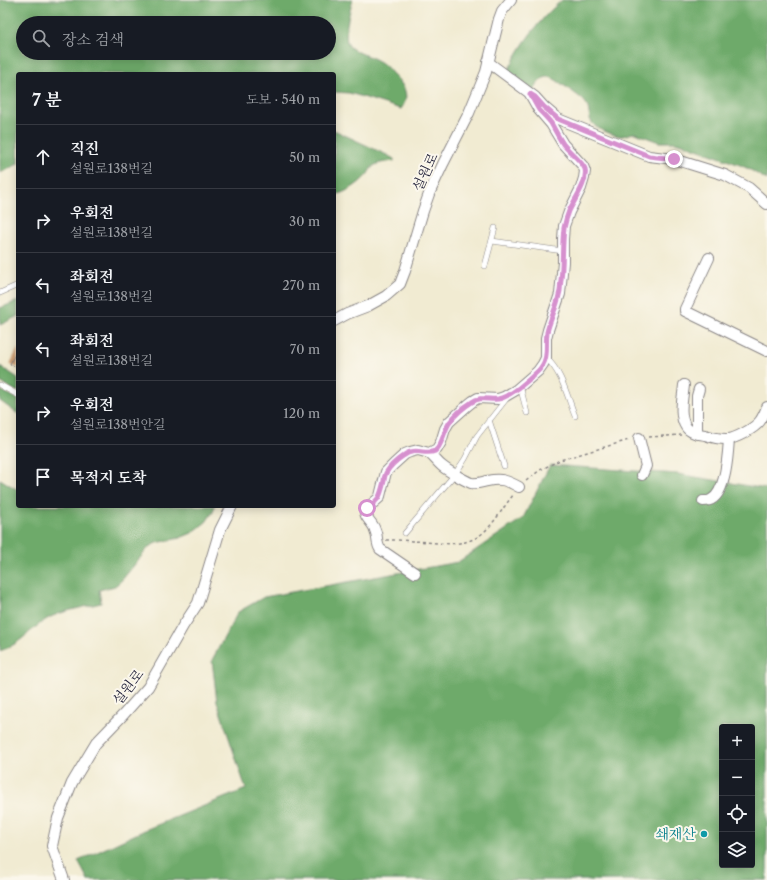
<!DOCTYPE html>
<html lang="ko">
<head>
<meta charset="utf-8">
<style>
	body { margin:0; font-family:"Libre Caslon Text","Noto Serif KR",serif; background:#242831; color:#f1f3f6 }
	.controls { position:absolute; right:12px; bottom:12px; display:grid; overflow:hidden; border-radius:4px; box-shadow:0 2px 10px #0003 }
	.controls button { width:36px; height:36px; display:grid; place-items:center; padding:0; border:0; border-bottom:1px solid #363941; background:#171b24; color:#f1f3f6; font:20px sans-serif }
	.stop { position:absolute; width:12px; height:12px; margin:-9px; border:3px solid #d690ce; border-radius:50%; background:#fff }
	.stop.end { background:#d690ce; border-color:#fff; box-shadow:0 1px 4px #0008 }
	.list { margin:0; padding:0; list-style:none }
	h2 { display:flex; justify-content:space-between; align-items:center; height:52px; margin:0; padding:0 16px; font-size:17px }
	h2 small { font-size:13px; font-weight:400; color:#9ea1a6 }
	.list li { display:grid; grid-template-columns:26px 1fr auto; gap:12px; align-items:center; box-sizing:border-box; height:64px; padding:0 16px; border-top:1px solid #363941 }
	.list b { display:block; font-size:15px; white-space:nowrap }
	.list p { margin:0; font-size:13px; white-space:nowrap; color:#9ea1a6 }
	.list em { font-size:13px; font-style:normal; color:#9ea1a6 }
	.icon { flex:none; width:22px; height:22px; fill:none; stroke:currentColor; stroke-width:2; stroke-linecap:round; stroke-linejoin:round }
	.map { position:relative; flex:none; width:767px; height:880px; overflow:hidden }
	.search { position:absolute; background:#171b24; box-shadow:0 2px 10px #0003; left:16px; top:16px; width:320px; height:44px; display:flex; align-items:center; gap:10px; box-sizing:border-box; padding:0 14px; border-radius:22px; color:#9ea1a6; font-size:15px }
	.panel { position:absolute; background:#171b24; box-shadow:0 2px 10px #0003; left:16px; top:72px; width:320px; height:436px; border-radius:4px }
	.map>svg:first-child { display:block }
	.forest { fill:#6eaa6b; stroke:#486653; fill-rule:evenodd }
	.building { fill:#cd9c6e }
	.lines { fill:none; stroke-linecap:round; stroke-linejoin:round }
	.lane-casing { stroke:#8a8686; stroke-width:6 }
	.street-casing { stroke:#8a8686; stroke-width:12 }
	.path { stroke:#8a8686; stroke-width:1.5; stroke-dasharray:3 3; stroke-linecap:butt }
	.lane { stroke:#fff; stroke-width:5 }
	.street { stroke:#fff; stroke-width:10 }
	.route { stroke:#d690ce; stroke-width:5 }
	.culture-dot { fill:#0f9aa8; stroke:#fbf7ec; stroke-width:1.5 }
	.labels { text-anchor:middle; stroke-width:4; stroke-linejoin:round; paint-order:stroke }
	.street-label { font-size:14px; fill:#22223b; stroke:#fbf7ec }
	.culture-label { font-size:14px; fill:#0d838f; stroke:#fbf7ec; text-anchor:end }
</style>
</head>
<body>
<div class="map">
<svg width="767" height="880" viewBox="0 0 767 880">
	<rect width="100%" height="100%" fill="#fbf7ec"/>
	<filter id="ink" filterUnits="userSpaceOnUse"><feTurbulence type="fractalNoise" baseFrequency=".025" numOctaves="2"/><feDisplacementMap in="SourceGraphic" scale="8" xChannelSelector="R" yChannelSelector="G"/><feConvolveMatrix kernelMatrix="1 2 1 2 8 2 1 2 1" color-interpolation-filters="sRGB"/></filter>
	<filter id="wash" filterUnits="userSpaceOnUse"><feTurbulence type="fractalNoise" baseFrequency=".012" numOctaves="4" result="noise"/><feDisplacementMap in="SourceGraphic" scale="16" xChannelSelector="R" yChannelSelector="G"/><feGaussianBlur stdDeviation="0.9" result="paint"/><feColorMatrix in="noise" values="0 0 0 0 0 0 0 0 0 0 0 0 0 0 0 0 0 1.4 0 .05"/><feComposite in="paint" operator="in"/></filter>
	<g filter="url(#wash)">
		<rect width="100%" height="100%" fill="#f1ebd2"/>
		<g class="forest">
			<path d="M0,0h353c-3,11 -11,36 -4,46 5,6 21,10 28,14 6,3 10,7 14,12 11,11 21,22 10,37l-38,-12 -14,-4 -15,-1v-18h-316v90l-18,9zM23,23h306v30h-306z"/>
			<path d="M562,0h205v180l-18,-11 -9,-4 -57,-21 -8,-2h-16l-24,-9c-4,0 -8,2 -12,3 -7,1 -23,-6 -29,-11 -6,-5 -4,-13 -7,-20 -4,-7 -12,-11 -18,-16 -17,-11 -23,-21 -36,2l-26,-18c14,-29 31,-52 55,-73z"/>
			<path d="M334,130l53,25 7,4v2c-6,1 -13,1 -19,4 -4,2 -5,6 -8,10 -8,9 -21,18 -33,20z"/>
			<polygon points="18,301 18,316 0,325 0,308"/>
			<polygon points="0,366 18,378 18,392 0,382"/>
			<polygon points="0,390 18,399 18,414 0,401"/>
			<path d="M550,465l128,9 89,15v391h-679l-10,-19 69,-32 99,-40 -29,-87 -5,-42 26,-48 26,-15 194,-35 65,-44zM722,727h30v138h-30z"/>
			<path d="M0,479l18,11v16h197l-2,6 -7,10 -14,11 -12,5 -24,5 -7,4 -27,33 -7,6 -16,4 2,13c-15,4 -41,8 -54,16 -18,11 -26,25 -47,32z"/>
		</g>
		<g id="blocks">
			<polygon class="building" points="18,348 18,368 10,364"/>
		</g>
	</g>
	<g filter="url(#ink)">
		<use href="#blocks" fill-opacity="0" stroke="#8a8686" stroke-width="1"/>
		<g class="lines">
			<g class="lane-casing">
				<g id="lane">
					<polyline points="492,241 563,251"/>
					<polyline points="485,266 495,228"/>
					<polyline points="0,293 18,285"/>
					<path d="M546,358c16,14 21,38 29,58"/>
					<polyline points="0,385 18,395"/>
					<polyline points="520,386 527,413"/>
					<polyline points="489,420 504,466"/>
					<polyline points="405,533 455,474 465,459 477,436 507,398"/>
				</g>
			</g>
			<g class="street-casing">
				<g id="street">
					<polyline points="488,62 535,97 544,107 558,119 649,156 674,159 725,175 749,188 767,204"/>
					<polyline points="709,258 685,309 685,311 767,351"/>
					<polyline points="334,321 347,314 368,306 386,296 400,284 405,271 423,211 429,194 443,164 469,113 486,72 499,19 502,11 511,0"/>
					<path d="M684,385c-1,12 -6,30 2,42 4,6 12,7 19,8 6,2 14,4 21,4 8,1 29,-11 34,-18 3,-4 5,-9 7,-14"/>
					<polyline points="697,434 697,396 699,389"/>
					<polyline points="639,438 646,466 642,475"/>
					<path d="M429,453c5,4 8,9 13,13 6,5 22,14 29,17 6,1 11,-1 16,-2 14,-3 19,-1 32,6"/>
					<path d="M703,501c3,0 7,0 9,-2 14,-8 16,-45 17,-60"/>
					<path d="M415,573l-35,-24c-4,-6 -2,-13 -5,-19 -2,-8 -11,-12 -10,-20l14,-12 1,-2 6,-24 8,-8 11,-10 5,-2 8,-2 11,3 8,-4 4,-7 4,-13 4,-7 19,-17 5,-4 5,-3 20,1 6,-2 12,-7 22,-19 5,-7 3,-6v-20l2,-8 12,-36 3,-32v-23l1,-13 5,-14 12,-24 3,-10 1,-7 -2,-5 -20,-22 -12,-20 -12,-14 -9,-16"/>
					<polyline points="64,880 52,846 58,818 72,783 96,743 124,714 148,687 183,626 198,603 220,530 232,506"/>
				</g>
			</g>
			<g class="path">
				<polyline points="649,437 681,435"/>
				<polyline points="526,481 540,470 560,460 629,440"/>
				<path d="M386,540c9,0 18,0 27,1 25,1 51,9 71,-9 12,-11 20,-26 30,-38"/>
			</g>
			<use href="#lane" class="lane"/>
			<use href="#street" class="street"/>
		</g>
	</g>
	<g class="lines" filter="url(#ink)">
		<path class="route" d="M367,508c13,-9 13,-11 17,-27 0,-2 1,-6 2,-8 4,-7 11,-13 17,-17 13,-10 22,0 32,-5 7,-4 9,-22 15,-29 5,-7 14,-15 22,-20 8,-6 17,-2 26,-3 12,-2 31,-19 40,-28 12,-12 7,-24 9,-39 3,-13 10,-25 12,-37 2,-5 1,-10 2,-15 2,-17 1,-35 3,-52 1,-5 3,-12 5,-17 5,-11 19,-29 16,-42 -2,-7 -17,-18 -22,-25 -4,-6 -8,-14 -12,-21 -4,-5 -8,-9 -12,-13 -3,-5 -6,-11 -9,-16l5,3 9,10 14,12 91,37 25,3"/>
	</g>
	<circle class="culture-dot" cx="704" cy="834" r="4"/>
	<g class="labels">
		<g class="street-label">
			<text transform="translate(425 172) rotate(-65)" y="5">설원로</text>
			<text transform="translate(128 687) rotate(-52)" y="5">설원로</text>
		</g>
		<g class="culture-label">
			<text x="696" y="839">쇄재산</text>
		</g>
	</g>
</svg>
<div class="controls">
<button>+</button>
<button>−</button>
<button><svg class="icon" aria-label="locate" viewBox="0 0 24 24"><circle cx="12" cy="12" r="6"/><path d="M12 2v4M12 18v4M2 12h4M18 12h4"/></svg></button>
<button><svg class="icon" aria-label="layers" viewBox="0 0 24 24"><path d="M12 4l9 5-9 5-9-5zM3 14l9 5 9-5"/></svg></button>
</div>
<div class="stop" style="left:367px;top:508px"></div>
<div class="stop end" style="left:674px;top:159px"></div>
<div class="search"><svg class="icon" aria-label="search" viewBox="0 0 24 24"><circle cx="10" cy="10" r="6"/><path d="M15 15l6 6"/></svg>장소 검색</div>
<section class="panel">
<h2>7 분<small>도보 · 540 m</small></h2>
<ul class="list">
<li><svg class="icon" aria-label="ahead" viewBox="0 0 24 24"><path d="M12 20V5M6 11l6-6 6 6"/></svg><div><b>직진</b><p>설원로138번길</p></div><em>50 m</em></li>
<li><svg class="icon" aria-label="right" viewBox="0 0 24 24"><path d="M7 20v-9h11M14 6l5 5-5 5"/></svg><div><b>우회전</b><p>설원로138번길</p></div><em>30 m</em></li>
<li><svg class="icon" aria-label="left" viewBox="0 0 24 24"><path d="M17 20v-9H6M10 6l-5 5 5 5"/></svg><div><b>좌회전</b><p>설원로138번길</p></div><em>270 m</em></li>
<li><svg class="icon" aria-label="left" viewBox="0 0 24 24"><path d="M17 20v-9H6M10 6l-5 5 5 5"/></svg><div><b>좌회전</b><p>설원로138번길</p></div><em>70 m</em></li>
<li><svg class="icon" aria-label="right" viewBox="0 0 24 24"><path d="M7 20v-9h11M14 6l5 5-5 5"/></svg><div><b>우회전</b><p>설원로138번안길</p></div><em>120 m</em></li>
<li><svg class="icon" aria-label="arrive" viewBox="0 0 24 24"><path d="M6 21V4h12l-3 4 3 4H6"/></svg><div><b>목적지 도착</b></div></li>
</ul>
</section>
</div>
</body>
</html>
